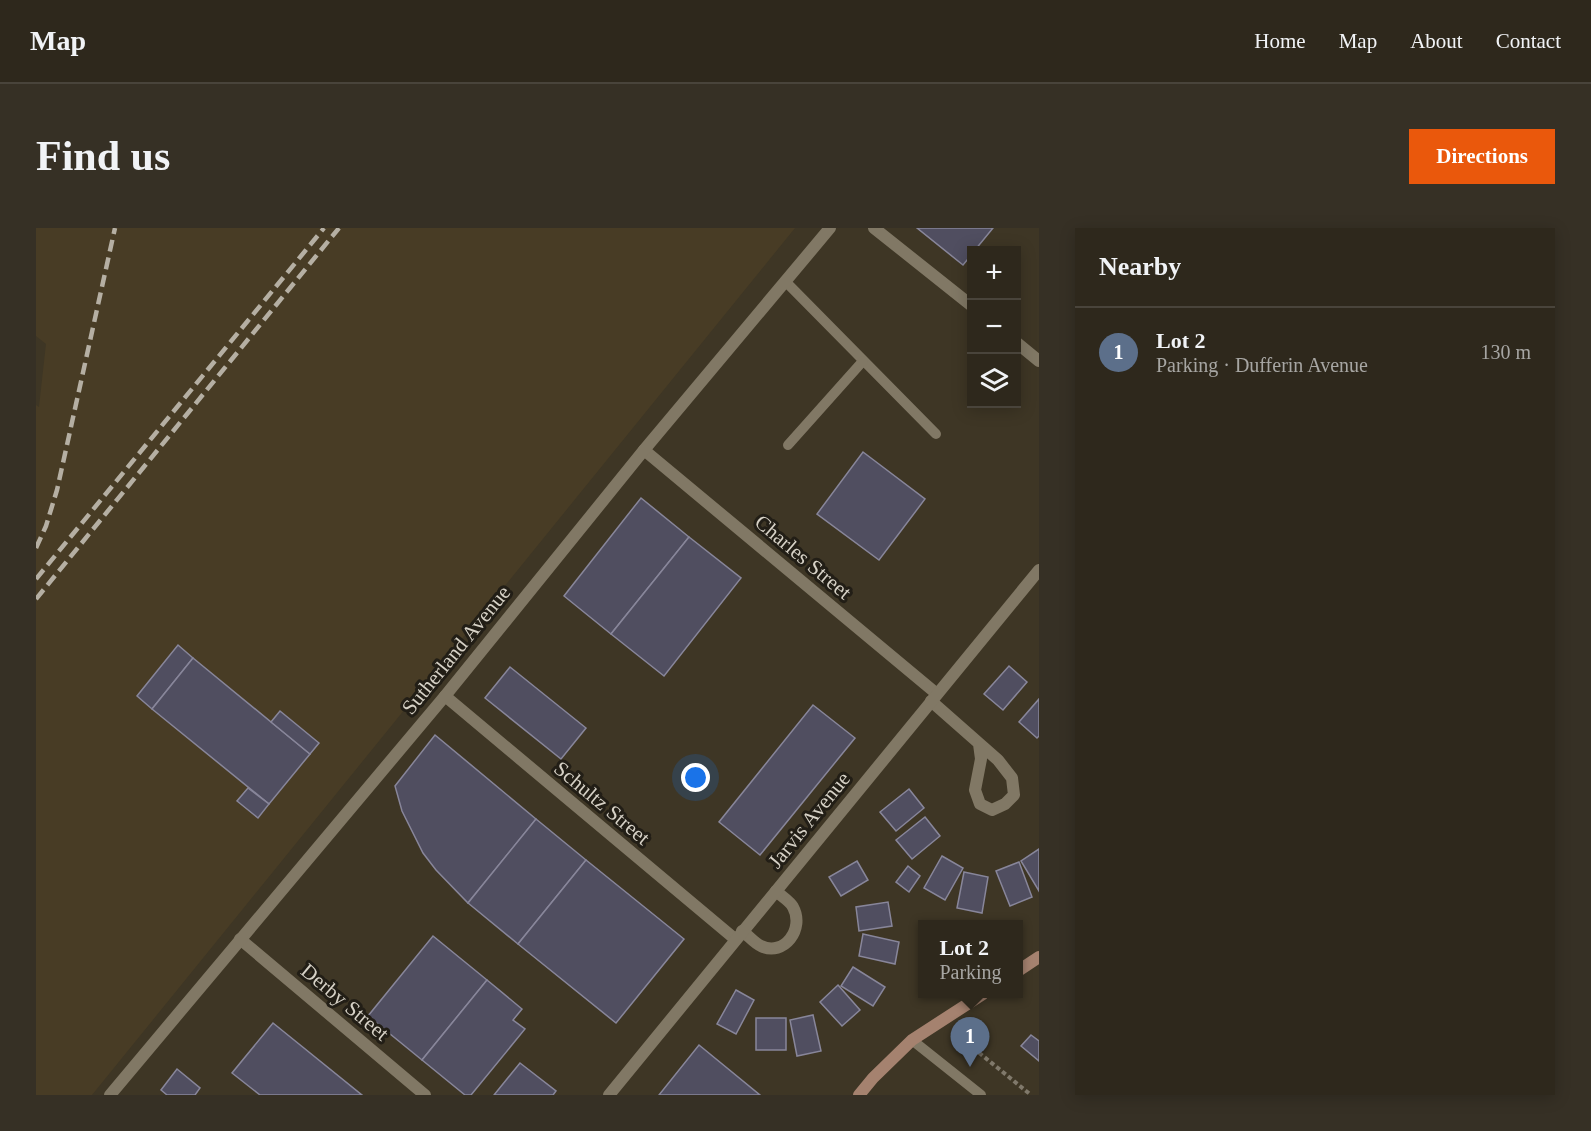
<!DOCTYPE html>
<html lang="en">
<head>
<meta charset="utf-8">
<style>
	body { margin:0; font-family:Georgia,serif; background:#363025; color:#f1f3f6 }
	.controls { position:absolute; right:18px; top:18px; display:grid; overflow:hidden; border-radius:0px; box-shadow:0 3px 15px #0003 }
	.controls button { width:54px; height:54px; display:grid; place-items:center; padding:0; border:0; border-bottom:2px solid #49443b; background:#2e281c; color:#f1f3f6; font:30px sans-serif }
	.you { position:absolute; left:660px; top:550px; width:21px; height:21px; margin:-15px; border:4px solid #fff; border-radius:50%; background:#1a73e8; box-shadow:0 0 0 9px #1a73e833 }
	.badge { display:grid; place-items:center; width:39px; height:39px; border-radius:50%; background:#ea580c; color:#fff; font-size:20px; font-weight:700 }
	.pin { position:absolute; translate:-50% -50px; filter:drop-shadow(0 2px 3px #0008) }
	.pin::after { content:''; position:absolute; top:32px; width:21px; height:18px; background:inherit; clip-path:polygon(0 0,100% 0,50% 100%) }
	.popup { position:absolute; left:882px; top:692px; width:105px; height:78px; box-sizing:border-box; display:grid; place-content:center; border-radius:0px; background:#2e281c; filter:drop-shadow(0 2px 4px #0005); font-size:20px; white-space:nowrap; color:#a7a6a3 }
	.popup b { font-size:22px; color:#f1f3f6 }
	.popup::after { content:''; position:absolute; left:50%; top:100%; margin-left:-12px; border:12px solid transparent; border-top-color:#2e281c }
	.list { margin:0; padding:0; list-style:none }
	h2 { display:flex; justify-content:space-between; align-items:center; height:78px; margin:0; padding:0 24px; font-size:26px }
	h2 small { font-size:20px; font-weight:400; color:#a7a6a3 }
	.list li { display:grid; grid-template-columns:39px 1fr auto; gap:18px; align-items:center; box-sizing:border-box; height:90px; padding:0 24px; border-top:2px solid #49443b }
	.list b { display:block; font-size:22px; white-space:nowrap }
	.list p { margin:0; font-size:20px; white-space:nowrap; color:#a7a6a3 }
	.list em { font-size:20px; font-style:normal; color:#a7a6a3 }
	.icon { flex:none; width:33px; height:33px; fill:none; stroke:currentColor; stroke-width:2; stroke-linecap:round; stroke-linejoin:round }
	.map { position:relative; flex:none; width:1003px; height:867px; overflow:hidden; border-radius:0px }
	header { display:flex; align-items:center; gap:36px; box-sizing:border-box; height:84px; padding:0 30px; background:#2e281c; border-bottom:2px solid #49443b }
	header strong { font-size:28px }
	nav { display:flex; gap:33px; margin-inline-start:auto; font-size:21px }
	.intro { display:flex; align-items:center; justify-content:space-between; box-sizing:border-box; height:144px; padding:0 36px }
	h1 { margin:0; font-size:42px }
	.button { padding:15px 27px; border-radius:0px; background:#ea580c; color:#fff; font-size:21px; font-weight:700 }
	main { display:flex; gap:36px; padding:0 36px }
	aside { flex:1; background:#2e281c; border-radius:0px; box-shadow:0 3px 15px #0003 }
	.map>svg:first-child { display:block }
	.built { fill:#483c25 }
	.building { fill:#504e60; stroke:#88869a; stroke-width:1.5 }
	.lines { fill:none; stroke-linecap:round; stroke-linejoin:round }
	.path { stroke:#80796b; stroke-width:4; stroke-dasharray:4.5 3; stroke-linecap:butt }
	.lane { stroke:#817865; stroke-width:10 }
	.street { stroke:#817865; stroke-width:12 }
	.secondary { stroke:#a5826f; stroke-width:12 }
	.rail { stroke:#b5afa3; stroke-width:4.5; stroke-dasharray:12 6; stroke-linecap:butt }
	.labels { text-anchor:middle; stroke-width:6; stroke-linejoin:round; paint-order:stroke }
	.street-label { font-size:21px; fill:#d6d1c6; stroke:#221e16 }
</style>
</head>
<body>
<header>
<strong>Map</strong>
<nav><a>Home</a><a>Map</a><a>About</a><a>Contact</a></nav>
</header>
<div class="intro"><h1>Find us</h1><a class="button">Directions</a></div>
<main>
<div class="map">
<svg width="1003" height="867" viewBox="0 0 1003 867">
	<rect width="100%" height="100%" fill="#3e3625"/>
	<polygon class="built" points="0,0 759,0 56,867 0,867 0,177 3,179 10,116 0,108"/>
	<g class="building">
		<polygon points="881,0 957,0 939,22 936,22 936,26 927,37"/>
		<polygon points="827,224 889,271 843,332 781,286"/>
		<polygon points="605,270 653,309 575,406 528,368"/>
		<polygon points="653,309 705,350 628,448 575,406"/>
		<polygon points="142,417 157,430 116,481 101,468"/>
		<polygon points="157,430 274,526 233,576 116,481"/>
		<polygon points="973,438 991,454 967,482 948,466"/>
		<polygon points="474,439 550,500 525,531 449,470"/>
		<polygon points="1003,471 1003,508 1001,510 983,494"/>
		<polygon points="777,477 819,510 724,627 683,594"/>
		<polygon points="244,483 283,515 274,526 235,494"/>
		<polygon points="399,507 500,591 432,675 400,642 387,625 366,583 359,558"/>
		<polygon points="212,560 233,576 222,590 201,573"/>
		<polygon points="873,561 888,580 860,603 844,584"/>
		<polygon points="889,589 904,608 876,631 860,612"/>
		<polygon points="500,591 550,632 482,716 432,675"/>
		<polygon points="1003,621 1003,663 985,633"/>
		<polygon points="906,628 927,640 909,672 888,660"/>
		<polygon points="550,632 648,711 580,795 482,716"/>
		<polygon points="821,633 832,652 805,668 793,649"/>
		<polygon points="983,634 996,669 974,678 960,643"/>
		<polygon points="872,638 884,648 873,664 860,654"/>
		<polygon points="928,644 952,649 946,685 921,680"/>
		<polygon points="852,674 856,698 823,703 820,679"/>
		<polygon points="827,706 863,714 859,736 823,728"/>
		<polygon points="397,708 451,752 386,832 332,788"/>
		<polygon points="817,739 849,759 837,778 805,758"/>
		<polygon points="451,752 486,781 477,792 489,801 435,867 429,867 386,832"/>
		<polygon points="802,757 824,782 806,798 784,774"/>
		<polygon points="700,762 718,772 700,806 681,796"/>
		<polygon points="777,787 785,823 761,828 754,792"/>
		<rect x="720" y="790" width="30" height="32"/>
		<polygon points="237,795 326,867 224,867 196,845"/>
		<polygon points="995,807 1003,813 1003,833 985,818"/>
		<polygon points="663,817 724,867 623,867"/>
		<polygon points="484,835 520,863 517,867 458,867"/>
		<polygon points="141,841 164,860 159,867 131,867 125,862"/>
	</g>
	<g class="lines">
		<polyline class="path" points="928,808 936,819 995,867"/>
		<g class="lane">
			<polyline points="749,53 900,206"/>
			<polyline points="752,217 827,133"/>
			<polyline points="876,812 945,867"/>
		</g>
		<g class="street">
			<polyline points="838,0 936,78"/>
			<polyline points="981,115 1003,133"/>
			<polyline points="608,222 901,466"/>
			<polyline points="409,468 699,711"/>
			<polyline points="895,473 962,532 976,550 978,567 969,576 956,582 944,576 939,562 945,531 943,516"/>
			<path d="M706,703c6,4 12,12 19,15 23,11 44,-17 32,-39 -3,-6 -12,-11 -17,-16"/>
			<polyline points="204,711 389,867"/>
			<polyline points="74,867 409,468 608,222 794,0"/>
			<polyline points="573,867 1003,342"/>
		</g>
		<g class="secondary">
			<polyline points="982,743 1003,729"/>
			<polyline points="823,867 837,850 876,812 947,766"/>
		</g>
		<g class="rail">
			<polyline points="0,320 10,298 21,262 79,0"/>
			<polyline points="0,351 288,0"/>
			<polyline points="0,371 303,0"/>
		</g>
	</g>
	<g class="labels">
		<g class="street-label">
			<text transform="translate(767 329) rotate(40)" y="7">Charles Street</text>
			<text transform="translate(420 422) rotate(-51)" y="7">Sutherland Avenue</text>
			<text transform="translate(566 575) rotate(40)" y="7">Schultz Street</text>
			<text transform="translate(773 592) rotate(-51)" y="7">Jarvis Avenue</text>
			<text transform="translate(309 774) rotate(40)" y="7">Derby Street</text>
		</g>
	</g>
</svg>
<div class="controls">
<button>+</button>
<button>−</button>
<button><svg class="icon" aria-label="layers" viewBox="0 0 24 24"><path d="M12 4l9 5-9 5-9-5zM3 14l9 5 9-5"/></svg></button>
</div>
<div class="you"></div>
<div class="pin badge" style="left:934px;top:839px;background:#5c6f8a">1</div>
<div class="popup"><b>Lot 2</b>Parking</div>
</div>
<aside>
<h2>Nearby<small></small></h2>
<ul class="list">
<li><span class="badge" style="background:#5c6f8a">1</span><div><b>Lot 2</b><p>Parking · Dufferin Avenue</p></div><em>130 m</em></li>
</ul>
</aside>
</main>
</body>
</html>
